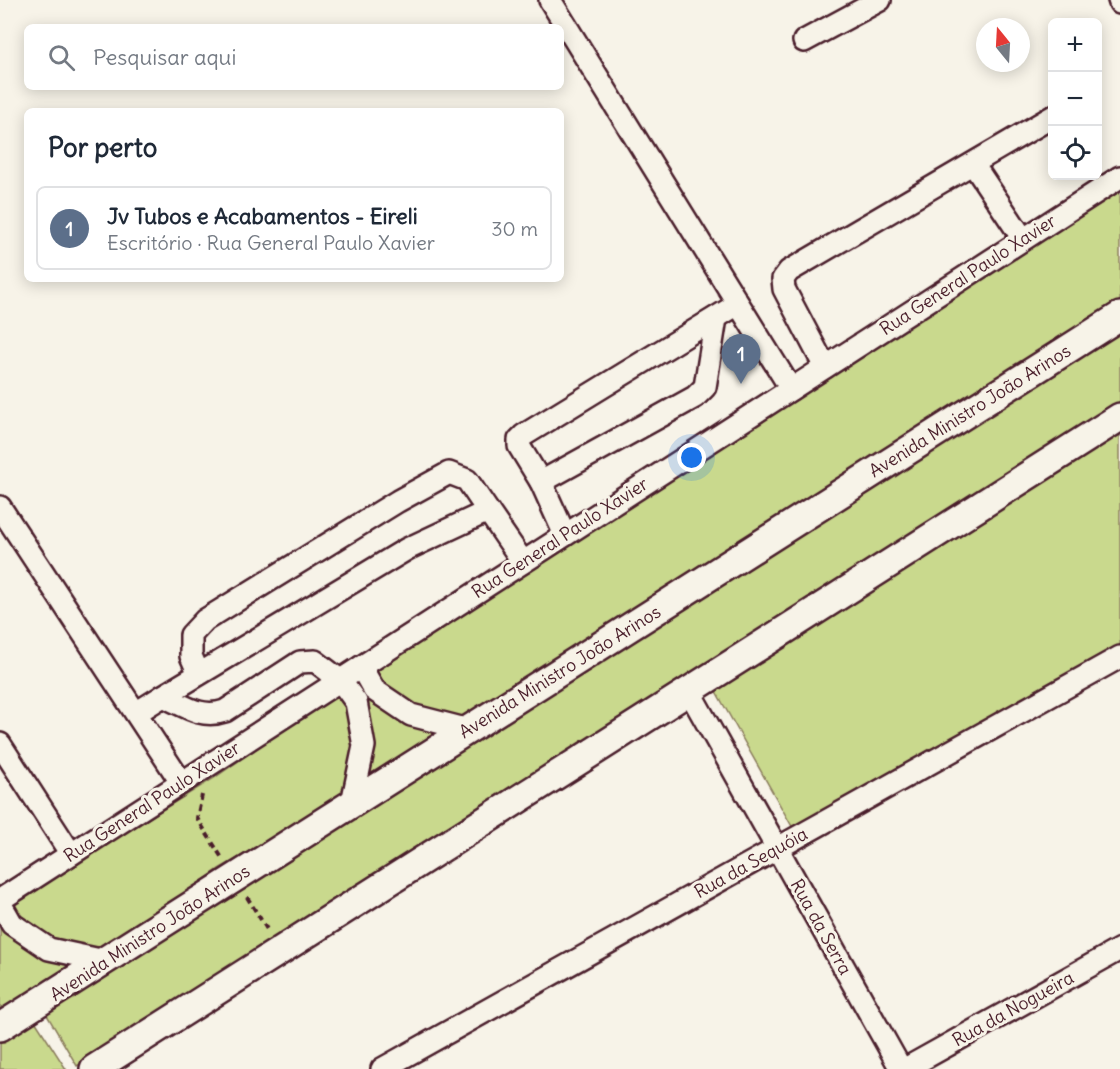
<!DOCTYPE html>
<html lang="pt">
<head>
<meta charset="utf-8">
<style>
	body { margin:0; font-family:Delius,sans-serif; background:#f6f6f7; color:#1f2937 }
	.controls { position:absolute; right:18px; top:18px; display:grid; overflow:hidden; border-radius:9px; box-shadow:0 3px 15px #0003 }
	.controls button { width:54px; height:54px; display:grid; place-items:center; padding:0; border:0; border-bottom:2px solid #e0e1e3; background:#fff; color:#1f2937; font:30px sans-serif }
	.compass { position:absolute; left:976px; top:18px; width:54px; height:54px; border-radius:50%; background:#fff; box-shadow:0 3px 15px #0003; rotate:342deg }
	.you { position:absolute; left:692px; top:458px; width:21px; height:21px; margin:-15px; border:4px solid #fff; border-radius:50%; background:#1a73e8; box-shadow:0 0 0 9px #1a73e833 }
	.badge { display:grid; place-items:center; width:39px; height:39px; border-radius:50%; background:#c8321e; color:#fff; font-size:20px; font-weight:700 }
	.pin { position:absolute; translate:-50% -50px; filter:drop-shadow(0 2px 3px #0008) }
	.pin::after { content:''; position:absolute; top:32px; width:21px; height:18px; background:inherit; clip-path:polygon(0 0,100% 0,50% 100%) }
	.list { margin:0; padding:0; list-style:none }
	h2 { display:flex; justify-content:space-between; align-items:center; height:78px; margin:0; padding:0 24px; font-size:26px }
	h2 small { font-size:20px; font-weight:400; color:#747a83 }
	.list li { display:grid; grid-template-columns:39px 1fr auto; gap:18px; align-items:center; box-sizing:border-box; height:84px; margin:0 12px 12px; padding:0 12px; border:2px solid #e0e1e3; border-radius:9px }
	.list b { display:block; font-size:22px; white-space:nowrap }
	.list p { margin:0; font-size:20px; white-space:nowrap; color:#747a83 }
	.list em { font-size:20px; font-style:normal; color:#747a83 }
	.icon { flex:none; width:33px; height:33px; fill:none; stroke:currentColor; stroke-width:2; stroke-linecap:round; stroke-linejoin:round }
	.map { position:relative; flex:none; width:1120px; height:1069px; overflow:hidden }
	.search { position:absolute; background:#fff; box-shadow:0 3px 15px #0003; left:24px; top:24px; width:540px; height:66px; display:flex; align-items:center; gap:15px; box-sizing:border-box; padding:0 21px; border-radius:9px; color:#747a83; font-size:22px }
	.panel { position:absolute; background:#fff; box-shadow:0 3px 15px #0003; left:24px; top:108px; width:540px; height:174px; border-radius:9px }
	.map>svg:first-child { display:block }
	.green { fill:#c9d98d; stroke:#8a7c5c; stroke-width:1.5 }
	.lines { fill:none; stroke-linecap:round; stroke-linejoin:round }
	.minor-casing { stroke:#4a1f2b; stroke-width:26 }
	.major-casing { stroke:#4a1f2b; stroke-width:32 }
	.path { stroke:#4a1f2b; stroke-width:4; stroke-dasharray:6 4.5; stroke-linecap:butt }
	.minor { stroke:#f7f3e8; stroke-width:21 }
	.major { stroke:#f7f3e8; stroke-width:27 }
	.labels { text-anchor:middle; stroke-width:6; stroke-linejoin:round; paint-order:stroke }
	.street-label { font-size:18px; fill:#4a1f2b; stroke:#f7f3e8 }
</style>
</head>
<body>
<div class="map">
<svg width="1120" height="1069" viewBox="0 0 1120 1069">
	<rect width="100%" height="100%" fill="#f7f3e8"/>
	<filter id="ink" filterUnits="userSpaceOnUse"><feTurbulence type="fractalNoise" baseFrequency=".0167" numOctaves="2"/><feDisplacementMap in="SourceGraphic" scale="12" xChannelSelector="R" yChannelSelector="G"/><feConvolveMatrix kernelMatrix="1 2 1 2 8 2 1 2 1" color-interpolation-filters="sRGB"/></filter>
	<g filter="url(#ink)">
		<g class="green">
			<polygon points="1120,187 1120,302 453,732 219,869 102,952 0,1015 0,910 214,778 335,694"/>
			<polygon points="1120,332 1120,403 253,952 77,1066 44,1010 223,903"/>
			<polygon points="1120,427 1120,647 794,830 713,686"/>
			<polygon points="30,1013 66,1069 0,1069 0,1031"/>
		</g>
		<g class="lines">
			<g class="minor-casing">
				<g id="minor">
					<polyline points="550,0 791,389"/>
					<polyline points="1119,0 1120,3"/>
					<polyline points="804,41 880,0"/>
					<polyline points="973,164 1023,239"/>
					<polyline points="825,367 784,289 783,279 789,271 1052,117"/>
					<polyline points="541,482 695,397 705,387 716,318"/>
					<polyline points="0,507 181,782"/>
					<polyline points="488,511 523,562"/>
					<polyline points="565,535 541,482 519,446 519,440 524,435 738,304"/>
					<polyline points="361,667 374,690 411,715 469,730"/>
					<polyline points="689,691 901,1069"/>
					<polyline points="163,696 407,549 488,511 467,480 449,473 398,501 205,620 191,635 191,656 199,674"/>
					<path d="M136,713l27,-17c22,10 38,23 62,15l75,-49 15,-1 25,19 16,22 8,44 -12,57"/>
					<polyline points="0,744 71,854"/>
					<polyline points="0,900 1120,177"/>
					<polyline points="0,903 12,924 49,949 105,961"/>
					<polyline points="382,1069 1120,657"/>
					<polyline points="905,1069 1120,949"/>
				</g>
			</g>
			<g class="major-casing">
				<g id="major">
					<polyline points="0,1027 1120,316"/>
					<polyline points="94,1069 1120,417"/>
				</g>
			</g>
			<g class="path">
				<polyline points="202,795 197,818 222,858"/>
				<polyline points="247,897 268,931"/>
			</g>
			<use href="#minor" class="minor"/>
			<use href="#major" class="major"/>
		</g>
	</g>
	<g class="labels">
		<g class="street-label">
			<text transform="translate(968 275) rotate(-33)" y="6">Rua General Paulo Xavier</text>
			<text transform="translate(970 411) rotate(-32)" y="6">Avenida Ministro João Arinos</text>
			<text transform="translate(560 538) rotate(-33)" y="6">Rua General Paulo Xavier</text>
			<text transform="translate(560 672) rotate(-32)" y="6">Avenida Ministro João Arinos</text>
			<text transform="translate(152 802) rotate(-33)" y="6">Rua General Paulo Xavier</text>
			<text transform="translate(751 863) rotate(-29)" y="6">Rua da Sequóia</text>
			<text transform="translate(821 927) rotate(61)" y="6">Rua da Serra</text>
			<text transform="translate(150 933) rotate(-33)" y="6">Avenida Ministro João Arinos</text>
			<text transform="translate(1013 1009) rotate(-29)" y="6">Rua da Nogueira</text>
		</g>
	</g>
</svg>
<div class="controls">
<button>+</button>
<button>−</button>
<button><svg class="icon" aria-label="locate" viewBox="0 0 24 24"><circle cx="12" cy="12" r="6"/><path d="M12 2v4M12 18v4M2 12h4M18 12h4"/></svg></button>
</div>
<svg class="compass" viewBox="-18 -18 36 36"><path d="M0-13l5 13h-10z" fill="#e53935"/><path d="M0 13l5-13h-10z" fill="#747a83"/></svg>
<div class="you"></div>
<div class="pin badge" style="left:741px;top:384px;background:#5c6f8a">1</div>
<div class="search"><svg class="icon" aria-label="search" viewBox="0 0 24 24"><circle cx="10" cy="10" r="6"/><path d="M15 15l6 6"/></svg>Pesquisar aqui</div>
<section class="panel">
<h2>Por perto<small></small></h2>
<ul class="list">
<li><span class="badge" style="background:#5c6f8a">1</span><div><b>Jv Tubos e Acabamentos - Eireli</b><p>Escritório · Rua General Paulo Xavier</p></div><em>30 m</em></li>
</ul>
</section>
</div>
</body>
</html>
